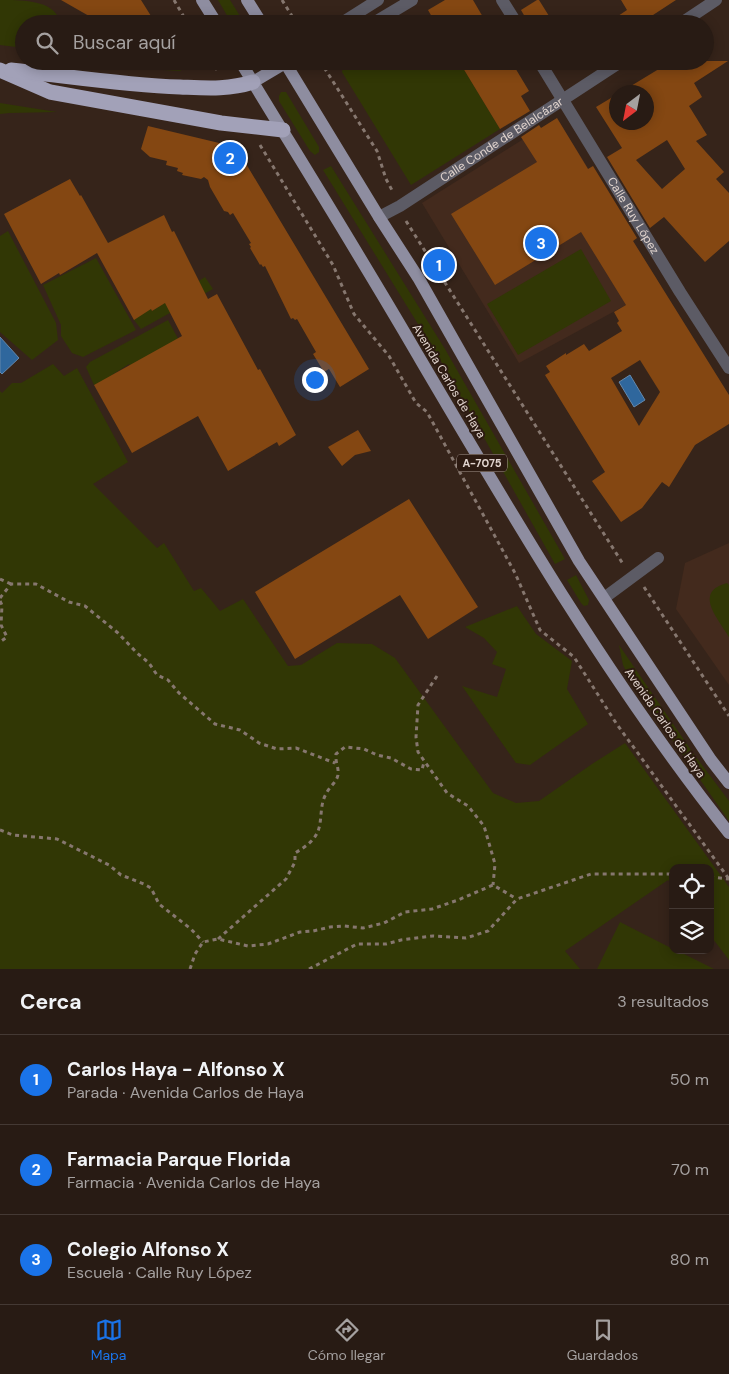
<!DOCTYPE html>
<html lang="es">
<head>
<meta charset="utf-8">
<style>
	body { margin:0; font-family:"DM Sans",sans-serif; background:#30241d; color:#f1f3f6 }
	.controls { position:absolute; right:15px; bottom:15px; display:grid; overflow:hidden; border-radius:10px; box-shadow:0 2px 12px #0003 }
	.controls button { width:45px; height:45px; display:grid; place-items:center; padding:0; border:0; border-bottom:1px solid #443934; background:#281b14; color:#f1f3f6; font:25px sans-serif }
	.compass { position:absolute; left:609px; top:85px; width:45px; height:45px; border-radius:50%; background:#281b14; box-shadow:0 2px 12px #0003; rotate:212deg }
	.you { position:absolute; left:314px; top:379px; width:18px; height:18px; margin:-12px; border:4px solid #fff; border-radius:50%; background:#1a73e8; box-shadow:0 0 0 8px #1a73e833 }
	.badge { display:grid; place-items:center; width:32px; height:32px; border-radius:50%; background:#1a73e8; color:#fff; font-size:16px; font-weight:700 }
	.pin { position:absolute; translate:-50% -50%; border:2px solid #fff; box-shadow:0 1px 5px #0006 }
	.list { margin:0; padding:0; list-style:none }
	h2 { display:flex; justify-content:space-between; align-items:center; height:65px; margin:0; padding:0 20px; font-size:21px }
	h2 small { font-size:16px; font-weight:400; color:#a5a1a0 }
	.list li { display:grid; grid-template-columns:32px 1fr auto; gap:15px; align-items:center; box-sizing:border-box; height:90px; padding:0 20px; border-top:1px solid #443934 }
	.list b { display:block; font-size:19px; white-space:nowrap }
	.list p { margin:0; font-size:16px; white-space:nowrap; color:#a5a1a0 }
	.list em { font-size:16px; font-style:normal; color:#a5a1a0 }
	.icon { flex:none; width:28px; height:28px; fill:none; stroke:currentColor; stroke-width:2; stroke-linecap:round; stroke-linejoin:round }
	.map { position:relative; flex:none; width:729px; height:969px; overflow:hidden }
	.search { position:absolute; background:#281b14; box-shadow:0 2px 12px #0003; left:15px; right:15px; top:15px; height:55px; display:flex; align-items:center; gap:12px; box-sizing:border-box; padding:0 18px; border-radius:28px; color:#a5a1a0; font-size:19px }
	.sheet { height:335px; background:#281b14 }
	nav { display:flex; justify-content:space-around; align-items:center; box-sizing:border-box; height:70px; border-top:1px solid #443934; background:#281b14; font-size:14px; color:#a5a1a0 }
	nav a { display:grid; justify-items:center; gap:2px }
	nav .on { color:#1a73e8 }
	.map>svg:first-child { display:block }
	.built { fill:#432a1d }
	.green { fill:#313705 }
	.water { fill:#2f679d; stroke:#6488ac }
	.building { fill:#844712; fill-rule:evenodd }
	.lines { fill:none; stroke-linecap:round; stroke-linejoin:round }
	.path { stroke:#86776f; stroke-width:3; stroke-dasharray:4 4; stroke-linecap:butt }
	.minor { stroke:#5c5b65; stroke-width:12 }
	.major { stroke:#8e8da0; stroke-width:12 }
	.highway { stroke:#a2a1b8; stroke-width:15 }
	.labels { text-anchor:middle; stroke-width:4; stroke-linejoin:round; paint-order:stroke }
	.shield { fill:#2c1a11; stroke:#ab9c95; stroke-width:1 }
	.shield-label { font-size:11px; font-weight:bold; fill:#e1d4ce }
	.street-label { font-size:12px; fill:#e1d4ce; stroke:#2c1a11 }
</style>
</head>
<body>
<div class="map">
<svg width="729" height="969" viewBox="0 0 729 969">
	<rect width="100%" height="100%" fill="#36241a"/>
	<g class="built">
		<polygon points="557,118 661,286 519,363 422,203"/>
		<polygon points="729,543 729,685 676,609 685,563"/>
	</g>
	<g class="green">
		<path d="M0,0c21,0 47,0 57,15l11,5v4h-44v24l-24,-3z"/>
		<polygon points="218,0 230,0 245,24 232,24"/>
		<polygon points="126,61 175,61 181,71 146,69 124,66"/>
		<polygon points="344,61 459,61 500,129 411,185 342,72"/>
		<polygon points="281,92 286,92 319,147 319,152 315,155 310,151 279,101 279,96"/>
		<polygon points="0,103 57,112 9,113 0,114"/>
		<polygon points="331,166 445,349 565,559 555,564 442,363 323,170"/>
		<polygon points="8,231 56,323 58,340 32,360 0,332 0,236"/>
		<polygon points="581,249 611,301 518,355 487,304"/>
		<polygon points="96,258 136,330 83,357 72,353 61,336 61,325 43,285"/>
		<polygon points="205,277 213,289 141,329 134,320 149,306 152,311"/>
		<polygon points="168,320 183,348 132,369 129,364 112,375 113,378 94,385 86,367 90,362"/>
		<polygon points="53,364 64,376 77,368 128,462 93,484 157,548 164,543 194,591 201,588 220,611 243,599 288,666 301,665 337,643 372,644 395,658 493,793 516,803 539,801 592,764 625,743 729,887 729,960 710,935 710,868 673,868 673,886 668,880 565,951 580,969 0,969 0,391 2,393 12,383 21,383"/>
		<polygon points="576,575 589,600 588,605 584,606 581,603 567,580"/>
		<path d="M727,583l2,2v52c-11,-19 -36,-45 -2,-54z"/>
		<polygon points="517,606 536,634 572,661 567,689 588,724 530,765 516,763 462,686 497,697 506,669 492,664 497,652 484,638 465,627"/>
		<polygon points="619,645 693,753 729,801 729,821 631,681 623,665"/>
		<polygon points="620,922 673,949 673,950 676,950 714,969 597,969"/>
	</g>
	<g class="water">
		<polygon points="0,337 19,358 2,374 0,372"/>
		<polygon points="630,375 645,400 634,407 619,382"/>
	</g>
	<g class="building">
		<polygon points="61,0 141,0 151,16 138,24 103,24"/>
		<polygon points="445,0 473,0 487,24 436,24 428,10"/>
		<polygon points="537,0 539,0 554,24 529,24 521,10"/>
		<polygon points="621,0 676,0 653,15 655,17 645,24 606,24 627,10"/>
		<polygon points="474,61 511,61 529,91 521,96 530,111 500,129 463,68"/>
		<path d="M672,61h56l-34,22 8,14 -13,9 18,29 -11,6 28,31 -8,7 13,14v48l-24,21 -41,-45 -14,11 -43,-71 15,-9 -26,-41 20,-12v27h30v-30h-25zM667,140l18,29 -23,20 -26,-29z"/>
		<path d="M557,118l31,51 5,-3 44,72 -4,3 96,154v29l-34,21 -26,42 -7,-5 -20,26 -21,14 -29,-41 13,-9 -60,-97 5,-3 -4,-6 20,-13v2l18,-11 5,7 33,-20 -5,-8 2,-2 -5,-9 12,-7 -45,-73 -86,53 -44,-71 86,-52 -16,-25 18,-12 2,3zM640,360l20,32 -21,34 -28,-48z"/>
		<polygon points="148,126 236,147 369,369 340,387 329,369 324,372 313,354 316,352 297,319 295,320 293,318 291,319 265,266 263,267 261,264 260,265 250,248 251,247 249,244 251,243 233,213 230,215 228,212 224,211 210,187 208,180 204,177 201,179 182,175 183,173 177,171 178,168 166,165 167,161 150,157 141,149"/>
		<polygon points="70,179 80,196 81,195 108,243 164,215 172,232 174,231 208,299 217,294 258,370 260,369 296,435 279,446 277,442 228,471 198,416 132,453 94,385 182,336 165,303 152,311 151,309 134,320 97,253 60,275 59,273 41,284 4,214"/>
		<polygon points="358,430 371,451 355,455 342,466 328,447"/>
		<polygon points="409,499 478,607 428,639 400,595 295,659 255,592"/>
	</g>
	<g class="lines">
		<g class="path">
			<polyline points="174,0 188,24"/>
			<polyline points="282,0 297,24"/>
			<polyline points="211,61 217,70"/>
			<polyline points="320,61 377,151 386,179 393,192"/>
			<polyline points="260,145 333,265 354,314 389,356 416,403 427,412 515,573 540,630 574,657 616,723 729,879"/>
			<polyline points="406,221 623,564"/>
			<polyline points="0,579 11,584"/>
			<polyline points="644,587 729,716"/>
			<polyline points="0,598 11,584 36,584 69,602 85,606 118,633 137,653 149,663 157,675 168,680 179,693 215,724 240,730 259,743 277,749 296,748 335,763"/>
			<polyline points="0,601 2,605 1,625 7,637 0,642"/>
			<polyline points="437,676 418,705 416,737 418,752 447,793 468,806 484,826 495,864 493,885"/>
			<polyline points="0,830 13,835 57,839 109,865 121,875 144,884 151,888 159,904 191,929 203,942"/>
			<polyline points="710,877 729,879"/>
			<path d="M218,939l68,-60 9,-17v-9c10,-6 21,-13 24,-25 3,-11 1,-24 7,-34 3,-7 12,-13 12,-20 1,-6 -3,-12 -2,-20l9,-7 19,2 13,6 14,3 20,11 11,1 2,-8"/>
			<polyline points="190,969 195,954 203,942 218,939 248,946 268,944 300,932 313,931 330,927 344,926 363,928 384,923 405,912 432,909 458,900 493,885 517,899"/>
			<polyline points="309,969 357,944 386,944 401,940 433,936 466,938 488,931 517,899 591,874 673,874"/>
		</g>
		<g class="minor">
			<polyline points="502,0 517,24"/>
			<polyline points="340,24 378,0"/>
			<polyline points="372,24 412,0"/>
			<polyline points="680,24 716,0"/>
			<path id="s1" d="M539,61l141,231 49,76"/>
			<path id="s2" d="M379,217l21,-11 222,-145"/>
			<polyline points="604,598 658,558"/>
		</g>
		<g class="major">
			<polyline points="202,0 217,24"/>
			<polyline points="247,0 262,24"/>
			<path d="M240,61c59,97 119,193 176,291 97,165 194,331 313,481"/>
			<polyline points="284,61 379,217 419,279 579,561 711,760 729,783"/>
			<polyline points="253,82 285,63"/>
		</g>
		<g class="highway">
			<polyline points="0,70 50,92 221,123 283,130"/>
			<path d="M11,70c56,6 113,15 169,17 25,1 48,3 73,-5"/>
		</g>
	</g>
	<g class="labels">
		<rect class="shield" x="457" y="454.5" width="50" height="17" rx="4"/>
		<g class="shield-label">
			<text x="482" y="467">A-7075</text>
		</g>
		<g class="street-label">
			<text dy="4" stroke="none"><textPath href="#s2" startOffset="145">Calle Conde de Belalcázar</textPath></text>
			<text dy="4" stroke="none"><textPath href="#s1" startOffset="181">Calle Ruy López</textPath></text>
			<text transform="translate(449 381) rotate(59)" y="4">Avenida Carlos de Haya</text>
			<text transform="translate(665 723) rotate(55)" y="4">Avenida Carlos de Haya</text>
		</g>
	</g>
</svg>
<div class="controls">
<button><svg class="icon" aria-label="locate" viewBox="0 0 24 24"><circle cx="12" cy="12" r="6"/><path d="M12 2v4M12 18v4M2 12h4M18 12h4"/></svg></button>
<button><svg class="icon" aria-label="layers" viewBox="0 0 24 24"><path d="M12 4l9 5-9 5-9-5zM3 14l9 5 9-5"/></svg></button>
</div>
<svg class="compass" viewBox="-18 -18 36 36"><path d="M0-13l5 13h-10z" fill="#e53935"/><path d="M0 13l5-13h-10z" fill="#a5a1a0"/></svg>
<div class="you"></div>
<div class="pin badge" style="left:439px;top:265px">1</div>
<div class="pin badge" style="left:230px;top:158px">2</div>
<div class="pin badge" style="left:541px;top:243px">3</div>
<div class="search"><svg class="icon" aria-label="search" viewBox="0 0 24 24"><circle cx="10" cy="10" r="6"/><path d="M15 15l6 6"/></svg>Buscar aquí</div>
</div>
<section class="sheet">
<h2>Cerca<small>3 resultados</small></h2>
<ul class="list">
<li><span class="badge">1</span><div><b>Carlos Haya - Alfonso X</b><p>Parada · Avenida Carlos de Haya</p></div><em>50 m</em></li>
<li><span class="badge">2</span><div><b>Farmacia Parque Florida</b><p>Farmacia · Avenida Carlos de Haya</p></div><em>70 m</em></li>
<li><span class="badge">3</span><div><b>Colegio Alfonso X</b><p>Escuela · Calle Ruy López</p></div><em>80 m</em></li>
</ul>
</section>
<nav>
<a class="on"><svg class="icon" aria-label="map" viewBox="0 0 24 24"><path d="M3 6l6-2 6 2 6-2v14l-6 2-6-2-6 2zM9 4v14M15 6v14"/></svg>Mapa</a>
<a><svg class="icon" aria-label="directions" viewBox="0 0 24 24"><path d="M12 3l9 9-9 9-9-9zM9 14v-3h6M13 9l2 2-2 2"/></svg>Cómo llegar</a>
<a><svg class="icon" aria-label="saved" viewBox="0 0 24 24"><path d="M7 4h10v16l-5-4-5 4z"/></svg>Guardados</a>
</nav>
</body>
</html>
